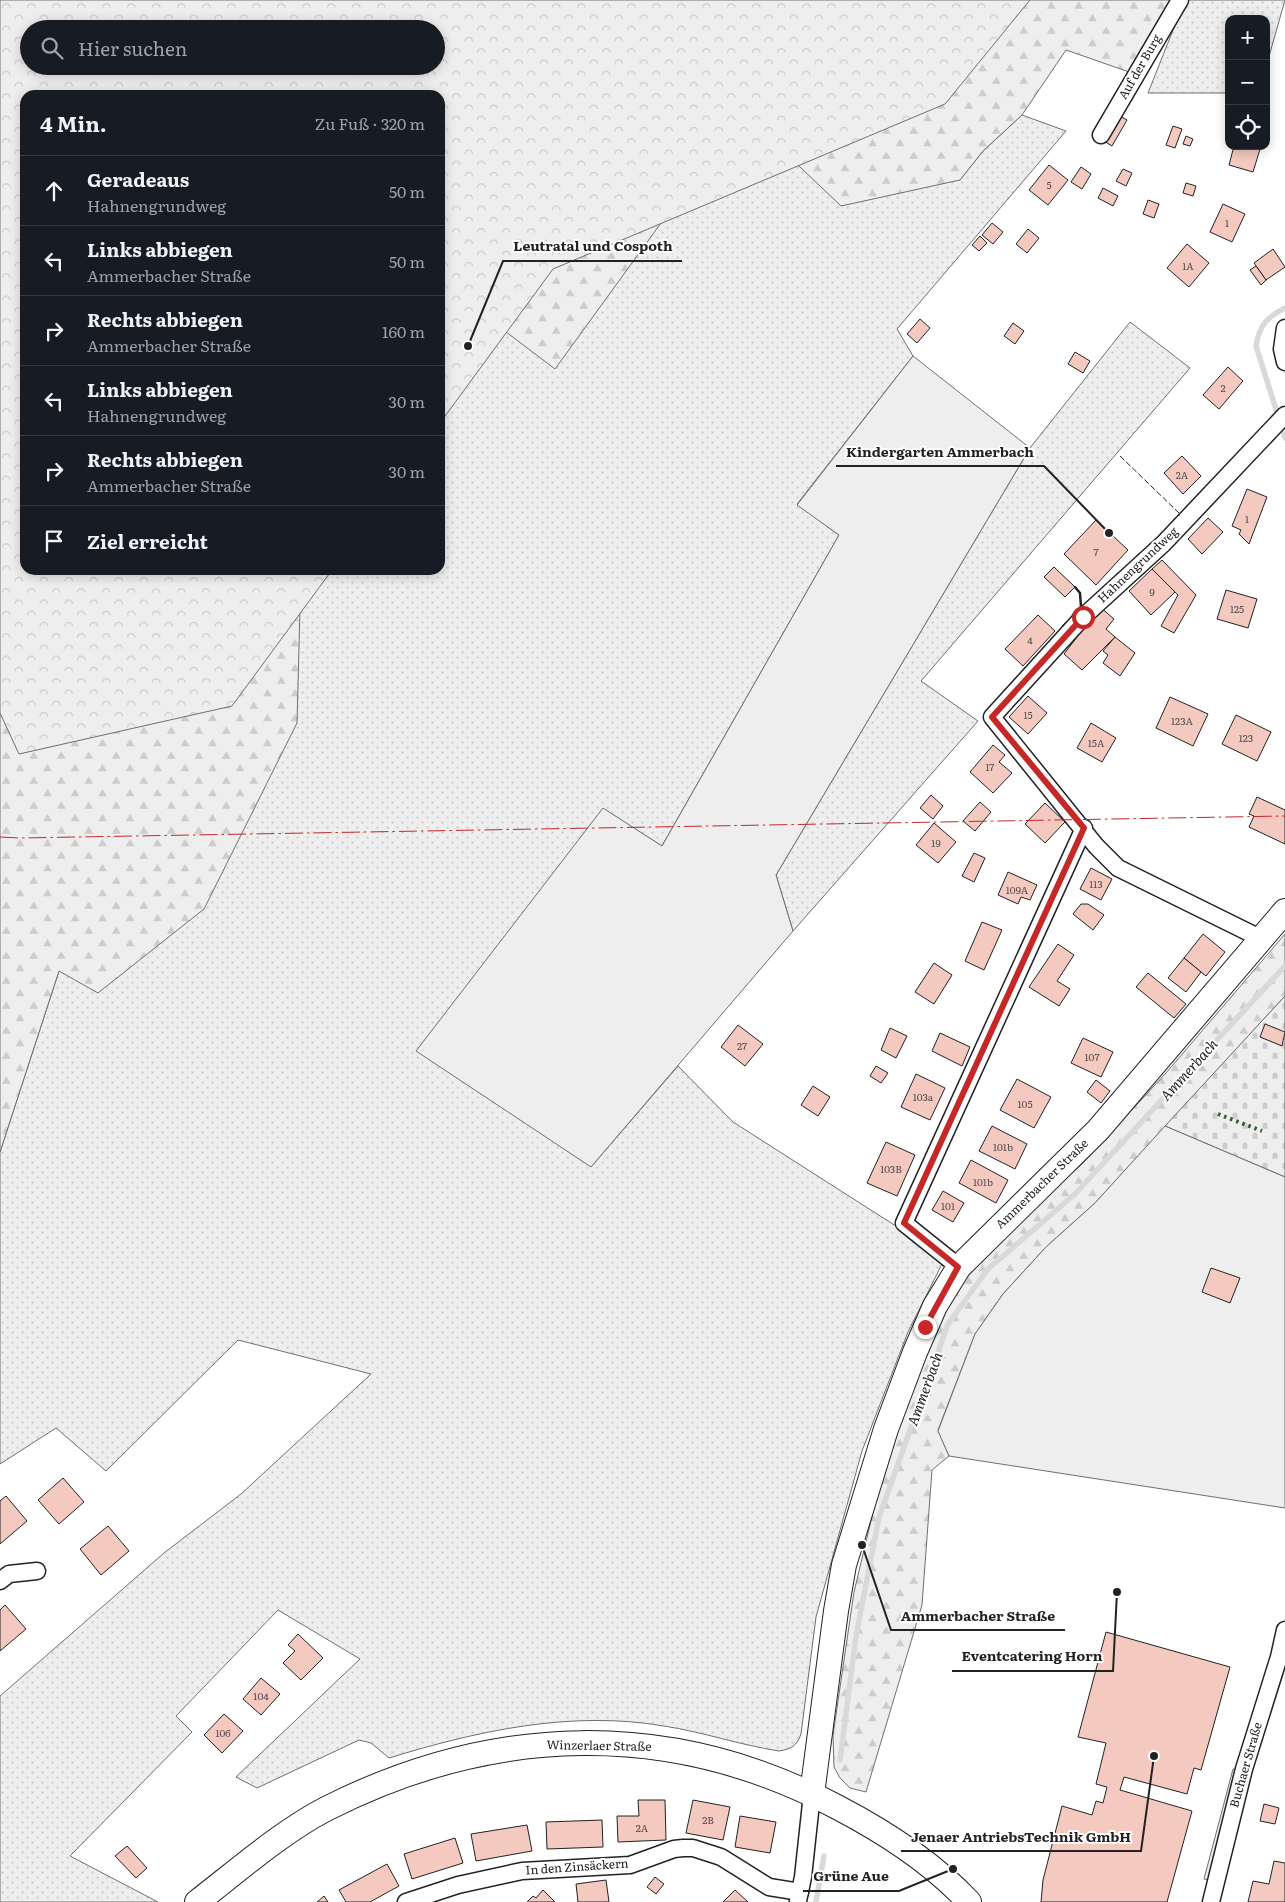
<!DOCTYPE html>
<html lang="de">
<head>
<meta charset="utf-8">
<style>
	body { margin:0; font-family:Literata,serif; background:#242831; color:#f1f3f6 }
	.controls { position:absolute; right:15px; top:15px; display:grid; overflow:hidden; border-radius:10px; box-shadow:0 2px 12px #0003 }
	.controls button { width:45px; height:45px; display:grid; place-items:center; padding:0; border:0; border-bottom:1px solid #363941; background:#171b24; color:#f1f3f6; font:25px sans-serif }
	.stop { position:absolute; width:15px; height:15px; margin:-11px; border:4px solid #c62828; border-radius:50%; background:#fff }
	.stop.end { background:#c62828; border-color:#fff; box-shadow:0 1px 5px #0008 }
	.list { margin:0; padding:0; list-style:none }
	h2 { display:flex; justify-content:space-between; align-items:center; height:65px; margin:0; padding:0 20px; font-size:21px }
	h2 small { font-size:16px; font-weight:400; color:#9ea1a6 }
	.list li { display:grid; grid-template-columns:32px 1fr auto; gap:15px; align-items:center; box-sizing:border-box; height:70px; padding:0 20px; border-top:1px solid #363941 }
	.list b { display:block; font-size:19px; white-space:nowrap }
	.list p { margin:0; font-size:16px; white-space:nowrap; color:#9ea1a6 }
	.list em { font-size:16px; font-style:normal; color:#9ea1a6 }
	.icon { flex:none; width:28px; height:28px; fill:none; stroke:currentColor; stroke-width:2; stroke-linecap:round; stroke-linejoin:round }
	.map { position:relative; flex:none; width:1285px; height:1902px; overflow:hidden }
	.search { position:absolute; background:#171b24; box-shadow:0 2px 12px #0003; left:20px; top:20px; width:425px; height:55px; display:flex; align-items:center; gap:12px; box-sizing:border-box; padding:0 18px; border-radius:28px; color:#9ea1a6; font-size:19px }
	.panel { position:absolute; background:#171b24; box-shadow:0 2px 12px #0003; left:20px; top:90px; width:425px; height:485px; border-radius:15px }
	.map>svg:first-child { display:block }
	.grass { fill:url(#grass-dots); stroke:#6f6f6f }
	.forest { fill:url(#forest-firs); stroke:#6f6f6f; fill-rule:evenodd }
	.cemetery { fill:url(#cemetery-stones); stroke:#6f6f6f }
	.park { fill:url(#park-crowns); stroke:#6f6f6f; fill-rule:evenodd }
	.garden { fill:#eee; stroke:#6f6f6f }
	.parking { fill:#ededed; stroke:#6f6f6f }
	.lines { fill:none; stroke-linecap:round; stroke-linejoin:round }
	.stream { stroke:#d9d9d9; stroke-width:5.5 }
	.building { fill:#f3c9c0; stroke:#222 }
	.street-casing { stroke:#222; stroke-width:19 }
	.secondary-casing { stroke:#222; stroke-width:26 }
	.street { stroke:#fff; stroke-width:16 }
	.secondary { stroke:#fff; stroke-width:24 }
	.hedge { stroke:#2f5e38; stroke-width:4; stroke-dasharray:2.5 4; stroke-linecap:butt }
	.fence { stroke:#222; stroke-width:1; stroke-dasharray:6 2.5; stroke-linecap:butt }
	.wall { stroke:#222; stroke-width:2.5 }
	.power { stroke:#c62828; stroke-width:1; stroke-dasharray:18 4 2.5 4; stroke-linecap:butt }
	.route { stroke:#c62828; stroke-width:6 }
	.labels { text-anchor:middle; stroke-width:4; stroke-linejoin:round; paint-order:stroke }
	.number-label { font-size:10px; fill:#564c4a }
	.street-label { font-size:12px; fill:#222; stroke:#fff }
	.water-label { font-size:14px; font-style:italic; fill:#222; stroke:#fff }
	.leader { fill:none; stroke:#222; stroke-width:2 }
	.callout-dot { fill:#222; stroke:#fff; stroke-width:2 }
	.callout-label { font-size:14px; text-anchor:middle; font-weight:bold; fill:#222; stroke:#fff; stroke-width:4; stroke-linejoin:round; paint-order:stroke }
</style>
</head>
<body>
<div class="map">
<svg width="1285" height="1902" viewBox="0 0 1285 1902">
	<defs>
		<pattern id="grass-dots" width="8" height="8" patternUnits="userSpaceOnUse" patternTransform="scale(1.25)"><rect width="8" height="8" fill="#eee"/><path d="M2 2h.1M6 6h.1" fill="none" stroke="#ccc" stroke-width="1.8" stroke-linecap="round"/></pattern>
		<pattern id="forest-firs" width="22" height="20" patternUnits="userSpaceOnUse" patternTransform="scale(1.25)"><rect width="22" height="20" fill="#eee"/><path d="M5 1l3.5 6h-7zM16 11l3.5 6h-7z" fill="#ccc"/></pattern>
		<pattern id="cemetery-stones" width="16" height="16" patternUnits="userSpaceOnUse" patternTransform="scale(1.25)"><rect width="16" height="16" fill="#eee"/><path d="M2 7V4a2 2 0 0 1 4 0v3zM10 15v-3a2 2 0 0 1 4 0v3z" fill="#ccc"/></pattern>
		<pattern id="park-crowns" width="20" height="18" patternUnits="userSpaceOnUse" patternTransform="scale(1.25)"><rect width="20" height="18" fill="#eee"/><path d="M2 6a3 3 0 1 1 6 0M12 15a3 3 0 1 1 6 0" fill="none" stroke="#ccc"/></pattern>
	</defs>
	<rect width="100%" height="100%" fill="#fff"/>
	<g class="grass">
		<polygon points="1185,0 1285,0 1266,67 1266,19 1229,19 1229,93 1148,93"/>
		<path d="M1022,115l44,16 -169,198 16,27 -116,148 42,31 -177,311 -59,-37 -12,358 87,-101 55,56 166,106 43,36 -34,68 -46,119 -46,166 -15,117c-4,12 -10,15 -22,17 -39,-6 -76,-19 -115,-25 -93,-16 -187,5 -275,32l-18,-15 -12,-3 -102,48 -21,-11 124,-118 -82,-49 -102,106 16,16 -122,124 88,46h-158v-206l164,-143 77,-59 130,-120 -133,-34 -132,131 -50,-43 -56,36v-312l59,-181 242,-401h139v-288l282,-143 238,41 23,-29z"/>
		<polygon points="1130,322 1190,368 921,681 978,721 793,931 776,875 1030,448"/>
	</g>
	<g class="forest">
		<path d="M0,0h660l62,139 -167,230 -115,-87v-187h-415v475h276l-4,153 -93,186 -106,84 -39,-22 -59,181zM29,29h407v37h-407z"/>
		<polygon points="859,0 1172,0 1132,73 1066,50 1022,115 983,151 960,180 841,206 759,128"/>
		<polygon points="1285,934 1285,996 1095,1203 1046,1247 1003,1294 975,1334 938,1430 949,1456 932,1470 922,1605 866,1792 850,1788 840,1778 834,1767 833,1735 854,1592 886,1458 930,1338 964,1269 1082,1164 1166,1073"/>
	</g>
	<polygon class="cemetery" points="1285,996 1285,1177 1165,1126"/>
	<path class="park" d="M0,0h1030l-85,104 -392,165 -113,154v-328h-415v475h307l-100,136 -213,48 -19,-41zM29,29h407v37h-407z"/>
	<g class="garden">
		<polygon points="913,356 1030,448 776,875 793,931 591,1167 416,1051 603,808 662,846 839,535 797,505"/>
		<polygon points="1165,1126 1285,1177 1285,1508 949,1456 938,1431 975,1334 1003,1294 1046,1247 1095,1203"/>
	</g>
	<polygon class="parking" points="1233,1769 1240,1770 1211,1880 1204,1879"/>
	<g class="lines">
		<g class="stream">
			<path d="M1285,308c-18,9 -26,18 -29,38l29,92"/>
			<polyline points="840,1760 856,1636 879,1517 948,1324 988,1269 1075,1194 1285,966"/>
			<polyline points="816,1902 824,1856"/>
		</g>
	</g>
	<g class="building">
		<polygon points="1118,115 1127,120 1112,146 1104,141"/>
		<polygon points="1173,126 1182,129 1175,148 1166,145"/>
		<polygon points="1186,136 1193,139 1190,146 1183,144"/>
		<polygon points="1234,146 1261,146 1253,172 1229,165"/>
		<polygon points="1049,165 1068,180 1048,205 1029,190"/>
		<polygon points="1081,167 1091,174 1082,189 1071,182"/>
		<polygon points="1123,169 1132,173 1126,186 1116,181"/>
		<polygon points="1186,183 1196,186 1193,196 1183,193"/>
		<polygon points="1103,188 1118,196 1113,206 1098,198"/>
		<polygon points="1148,200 1159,204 1154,218 1143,214"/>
		<polygon points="1223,204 1245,214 1232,242 1210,232"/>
		<polygon points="992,223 1003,232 993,244 982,235"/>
		<polygon points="1028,229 1039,238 1027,253 1016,244"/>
		<polygon points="980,236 987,243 979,251 972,245"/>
		<polygon points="1187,244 1209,263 1189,287 1167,268"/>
		<polygon points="1273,249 1285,267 1266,280 1254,263"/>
		<polygon points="1256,266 1266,280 1261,285 1250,270"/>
		<polygon points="920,319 930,328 917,343 907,334"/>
		<polygon points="1013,323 1024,331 1015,344 1004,336"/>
		<polygon points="1075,352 1090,361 1083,373 1068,364"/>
		<polygon points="1228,367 1243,381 1219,409 1203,395"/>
		<polygon points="1182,456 1201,476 1183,494 1164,473"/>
		<polygon points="1247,489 1267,497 1249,544 1239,534 1241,530 1232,526"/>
		<polygon points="1208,518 1223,532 1202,554 1188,539"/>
		<polygon points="1096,520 1128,550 1096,585 1064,554"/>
		<polygon points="1162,560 1196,595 1174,633 1161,626 1178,595 1152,569"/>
		<polygon points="1054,567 1075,587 1065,597 1044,577"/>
		<polygon points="1152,569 1175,592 1151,615 1129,591"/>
		<polygon points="1226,590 1257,599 1248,628 1217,619"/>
		<polygon points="1100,607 1114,619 1106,629 1115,637 1082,670 1064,654"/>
		<polygon points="1038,615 1055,631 1023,666 1005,649"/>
		<polygon points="1115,637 1135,653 1120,676 1103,663 1108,655 1103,651"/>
		<polygon points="1028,696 1047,713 1028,734 1009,717"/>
		<polygon points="1170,697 1208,714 1193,746 1156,728"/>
		<polygon points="1236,715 1271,732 1257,761 1222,744"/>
		<polygon points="1091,723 1116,738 1102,762 1077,748"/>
		<polygon points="993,745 1005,755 999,762 1012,773 993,793 970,772"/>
		<polygon points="931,795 943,806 933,819 920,808"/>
		<polygon points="1257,797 1285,810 1285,844 1249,827 1254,816 1249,814"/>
		<polygon points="980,802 991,812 975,831 963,821"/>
		<polygon points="1045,803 1065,822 1045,843 1025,824"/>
		<polygon points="934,823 956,842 938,863 916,845"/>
		<polygon points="974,853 985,858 974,882 962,876"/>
		<polygon points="1091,868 1112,879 1101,900 1080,889"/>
		<polygon points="1008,872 1037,885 1030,900 1021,897 1018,904 998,895"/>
		<polygon points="1081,904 1088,904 1104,915 1093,930 1073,914"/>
		<polygon points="982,922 1002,930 984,970 965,961"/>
		<polygon points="1203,934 1225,952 1206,976 1184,958"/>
		<polygon points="1058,944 1074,955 1057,981 1070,989 1059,1006 1029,987"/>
		<polygon points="1184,958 1201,972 1186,992 1168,978"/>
		<polygon points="934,963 952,975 934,1004 915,992"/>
		<polygon points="1148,973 1186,1004 1174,1018 1136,987"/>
		<polygon points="1265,1024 1285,1032 1282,1046 1260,1037"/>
		<polygon points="738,1025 763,1044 745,1066 721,1047"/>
		<polygon points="890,1028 907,1036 896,1058 881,1050"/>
		<polygon points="940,1033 970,1047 962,1066 932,1051"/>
		<polygon points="1083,1038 1113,1052 1101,1077 1071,1063"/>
		<polygon points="876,1066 888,1073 881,1083 870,1076"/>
		<polygon points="916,1074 945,1088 930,1120 901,1107"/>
		<polygon points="1017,1079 1051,1097 1034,1128 1000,1110"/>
		<polygon points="1096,1080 1110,1091 1101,1103 1087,1092"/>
		<polygon points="813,1086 830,1097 818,1116 801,1105"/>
		<polygon points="992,1126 1027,1144 1015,1169 979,1151"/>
		<polygon points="886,1142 915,1155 897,1196 867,1183"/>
		<polygon points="971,1160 1008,1180 996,1203 959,1183"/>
		<polygon points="943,1191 964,1203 953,1222 932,1210"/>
		<polygon points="1211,1268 1240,1278 1230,1303 1202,1292"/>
		<polygon points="63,1478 84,1502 59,1524 38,1500"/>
		<polygon points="6,1496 27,1521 0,1544 0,1501"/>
		<polygon points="108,1526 129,1551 101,1575 80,1549"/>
		<polygon points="5,1605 26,1629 0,1651 0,1610"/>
		<polygon points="1106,1632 1230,1667 1201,1770 1194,1768 1187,1794 1124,1777 1120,1790 1192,1811 1167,1902 1041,1902 1043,1880 1062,1806 1092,1815 1096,1801 1103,1803 1107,1787 1096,1784 1106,1743 1078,1737"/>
		<polygon points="298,1634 323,1658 301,1680 283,1663 295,1651 288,1645"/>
		<polygon points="261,1678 280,1694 261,1715 243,1699"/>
		<polygon points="224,1714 243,1731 222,1753 204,1735"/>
		<polygon points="638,1800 665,1800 666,1840 618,1842 617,1816 639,1816"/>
		<polygon points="693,1800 730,1807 723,1840 686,1833"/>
		<polygon points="1264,1804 1279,1808 1275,1824 1260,1821"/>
		<polygon points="740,1816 776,1822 770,1853 735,1847"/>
		<polygon points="602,1820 603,1847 547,1849 546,1822"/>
		<polygon points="527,1825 532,1851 476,1861 471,1834"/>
		<polygon points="455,1838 463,1863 412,1879 404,1854"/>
		<polygon points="127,1846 147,1868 136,1878 115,1856"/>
		<polygon points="1274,1861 1285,1863 1285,1902 1248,1902 1253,1881 1269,1884"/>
		<polygon points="387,1864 399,1886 370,1902 346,1902 339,1890"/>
		<polygon points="655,1877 664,1884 656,1894 647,1887"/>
		<polygon points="606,1880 609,1902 578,1902 576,1884"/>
		<polygon points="543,1890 555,1902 527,1902 533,1896 536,1898"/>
		<polygon points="735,1890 748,1902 723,1902"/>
		<polygon points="324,1896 328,1902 317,1902"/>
	</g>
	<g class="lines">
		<g class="street-casing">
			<g id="street">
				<polyline points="1101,135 1180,0"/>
				<polyline points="1285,328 1282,349 1285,362"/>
				<polyline points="1262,939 1118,868 1096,846 992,717 1083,617 1164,543 1285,415"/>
				<polyline points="959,1267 904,1223 1084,828"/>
				<polyline points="0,1581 9,1574 37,1571"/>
				<polyline points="798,1901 803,1877 812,1794"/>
				<polyline points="406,1902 458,1885 522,1871 630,1865 674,1849 683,1848 693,1848 721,1857 769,1887 800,1892"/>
				<polyline points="1211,1902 1244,1769 1279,1657 1285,1630"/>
			</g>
		</g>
		<g class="secondary-casing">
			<g id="secondary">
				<polyline points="812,1794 836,1611 844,1565 886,1429 915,1352 935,1306 959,1267 1098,1130 1285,911"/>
				<path d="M197,1902c39,-30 86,-71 129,-93 167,-85 345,-90 511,-2 48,25 95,55 132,95"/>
			</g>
		</g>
		<use href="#street" class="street"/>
		<use href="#secondary" class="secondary"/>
		<polyline class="hedge" points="1218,1114 1262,1131"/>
		<g class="fence">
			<polyline points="1120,456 1180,514 1179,516"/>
			<polyline points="1062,626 1073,615"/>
		</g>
		<polyline class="wall" points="1073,615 1081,607 1080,593 1075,587"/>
		<polyline class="power" points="0,837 20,838 1285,816"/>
	</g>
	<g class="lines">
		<polyline class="route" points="925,1327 958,1267 904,1223 1084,828 992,717 1083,617"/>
	</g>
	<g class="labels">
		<g class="number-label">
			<text x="1049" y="189">5</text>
			<text x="1227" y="227">1</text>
			<text x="1188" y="270">1A</text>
			<text x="1223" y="392">2</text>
			<text x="1182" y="479">2A</text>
			<text x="1247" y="523">1</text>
			<text x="1096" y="556">7</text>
			<text x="1152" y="596">9</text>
			<text x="1237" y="613">125</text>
			<text x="1030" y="644">4</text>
			<text x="1028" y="719">15</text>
			<text x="1182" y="725">123A</text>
			<text x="1246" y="742">123</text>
			<text x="1096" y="747">15A</text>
			<text x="990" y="771">17</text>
			<text x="936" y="847">19</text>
			<text x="1096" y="888">113</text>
			<text x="1017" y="894">109A</text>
			<text x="742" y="1050">27</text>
			<text x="1092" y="1061">107</text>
			<text x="923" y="1101">103a</text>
			<text x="1025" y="1108">105</text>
			<text x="1003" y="1151">101b</text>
			<text x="891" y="1173">103B</text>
			<text x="983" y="1186">101b</text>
			<text x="948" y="1210">101</text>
			<text x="261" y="1700">104</text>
			<text x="223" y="1737">106</text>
			<text x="708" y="1824">2B</text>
			<text x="642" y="1832">2A</text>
		</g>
		<g class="street-label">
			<text transform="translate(1140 67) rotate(-60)" y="4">Auf der Burg</text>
			<text transform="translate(1138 565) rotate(-43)" y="4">Hahnengrundweg</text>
			<text transform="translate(1042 1184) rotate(-44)" y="4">Ammerbacher Straße</text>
			<text transform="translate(599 1746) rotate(1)" y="4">Winzerlaer Straße</text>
			<text transform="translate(1246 1765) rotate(-74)" y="4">Buchaer Straße</text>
			<text transform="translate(577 1867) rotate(-4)" y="4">In den Zinsäckern</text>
		</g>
		<g class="water-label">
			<text transform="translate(1189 1070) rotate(-48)" y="5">Ammerbach</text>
			<text transform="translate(925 1389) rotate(-70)" y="5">Ammerbach</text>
		</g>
	</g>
	<path class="leader" d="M468 346L503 261H682M1109 533L1044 466H836M862 1545L891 1630H1065M1117 1592L1113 1671H952M1154 1756L1141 1851H901M953 1869L899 1891H803"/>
	<g class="callout-dot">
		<circle cx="468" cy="346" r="5"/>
		<circle cx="1109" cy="533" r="5"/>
		<circle cx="862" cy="1545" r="5"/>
		<circle cx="1117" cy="1592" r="5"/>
		<circle cx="1154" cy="1756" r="5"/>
		<circle cx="953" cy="1869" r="5"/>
	</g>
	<g class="callout-label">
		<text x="593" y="251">Leutratal und Cospoth</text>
		<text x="940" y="457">Kindergarten Ammerbach</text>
		<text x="978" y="1621">Ammerbacher Straße</text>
		<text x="1032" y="1661">Eventcatering Horn</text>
		<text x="1021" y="1842">Jenaer AntriebsTechnik GmbH</text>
		<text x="851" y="1881">Grüne Aue</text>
	</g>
</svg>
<div class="controls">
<button>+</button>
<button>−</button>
<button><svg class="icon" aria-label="locate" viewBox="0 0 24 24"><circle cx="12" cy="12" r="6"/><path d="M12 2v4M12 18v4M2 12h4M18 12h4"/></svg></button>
</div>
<div class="stop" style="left:1083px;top:617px"></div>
<div class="stop end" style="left:925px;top:1327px"></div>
<div class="search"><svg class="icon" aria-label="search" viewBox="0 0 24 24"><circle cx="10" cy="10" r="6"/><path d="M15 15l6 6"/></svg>Hier suchen</div>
<section class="panel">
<h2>4 Min.<small>Zu Fuß · 320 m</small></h2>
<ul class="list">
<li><svg class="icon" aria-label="ahead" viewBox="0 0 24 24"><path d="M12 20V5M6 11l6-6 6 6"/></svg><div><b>Geradeaus</b><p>Hahnengrundweg</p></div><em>50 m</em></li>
<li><svg class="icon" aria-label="left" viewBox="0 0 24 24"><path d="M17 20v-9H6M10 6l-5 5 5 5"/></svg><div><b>Links abbiegen</b><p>Ammerbacher Straße</p></div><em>50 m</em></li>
<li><svg class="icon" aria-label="right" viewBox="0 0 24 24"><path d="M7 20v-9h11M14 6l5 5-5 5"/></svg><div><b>Rechts abbiegen</b><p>Ammerbacher Straße</p></div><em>160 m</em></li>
<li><svg class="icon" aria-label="left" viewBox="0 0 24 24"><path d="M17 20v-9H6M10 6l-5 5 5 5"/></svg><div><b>Links abbiegen</b><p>Hahnengrundweg</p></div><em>30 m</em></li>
<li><svg class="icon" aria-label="right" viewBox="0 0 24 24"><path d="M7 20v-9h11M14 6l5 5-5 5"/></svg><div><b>Rechts abbiegen</b><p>Ammerbacher Straße</p></div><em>30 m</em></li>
<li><svg class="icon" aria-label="arrive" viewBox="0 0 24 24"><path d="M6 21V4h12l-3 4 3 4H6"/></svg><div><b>Ziel erreicht</b></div></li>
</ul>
</section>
</div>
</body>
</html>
